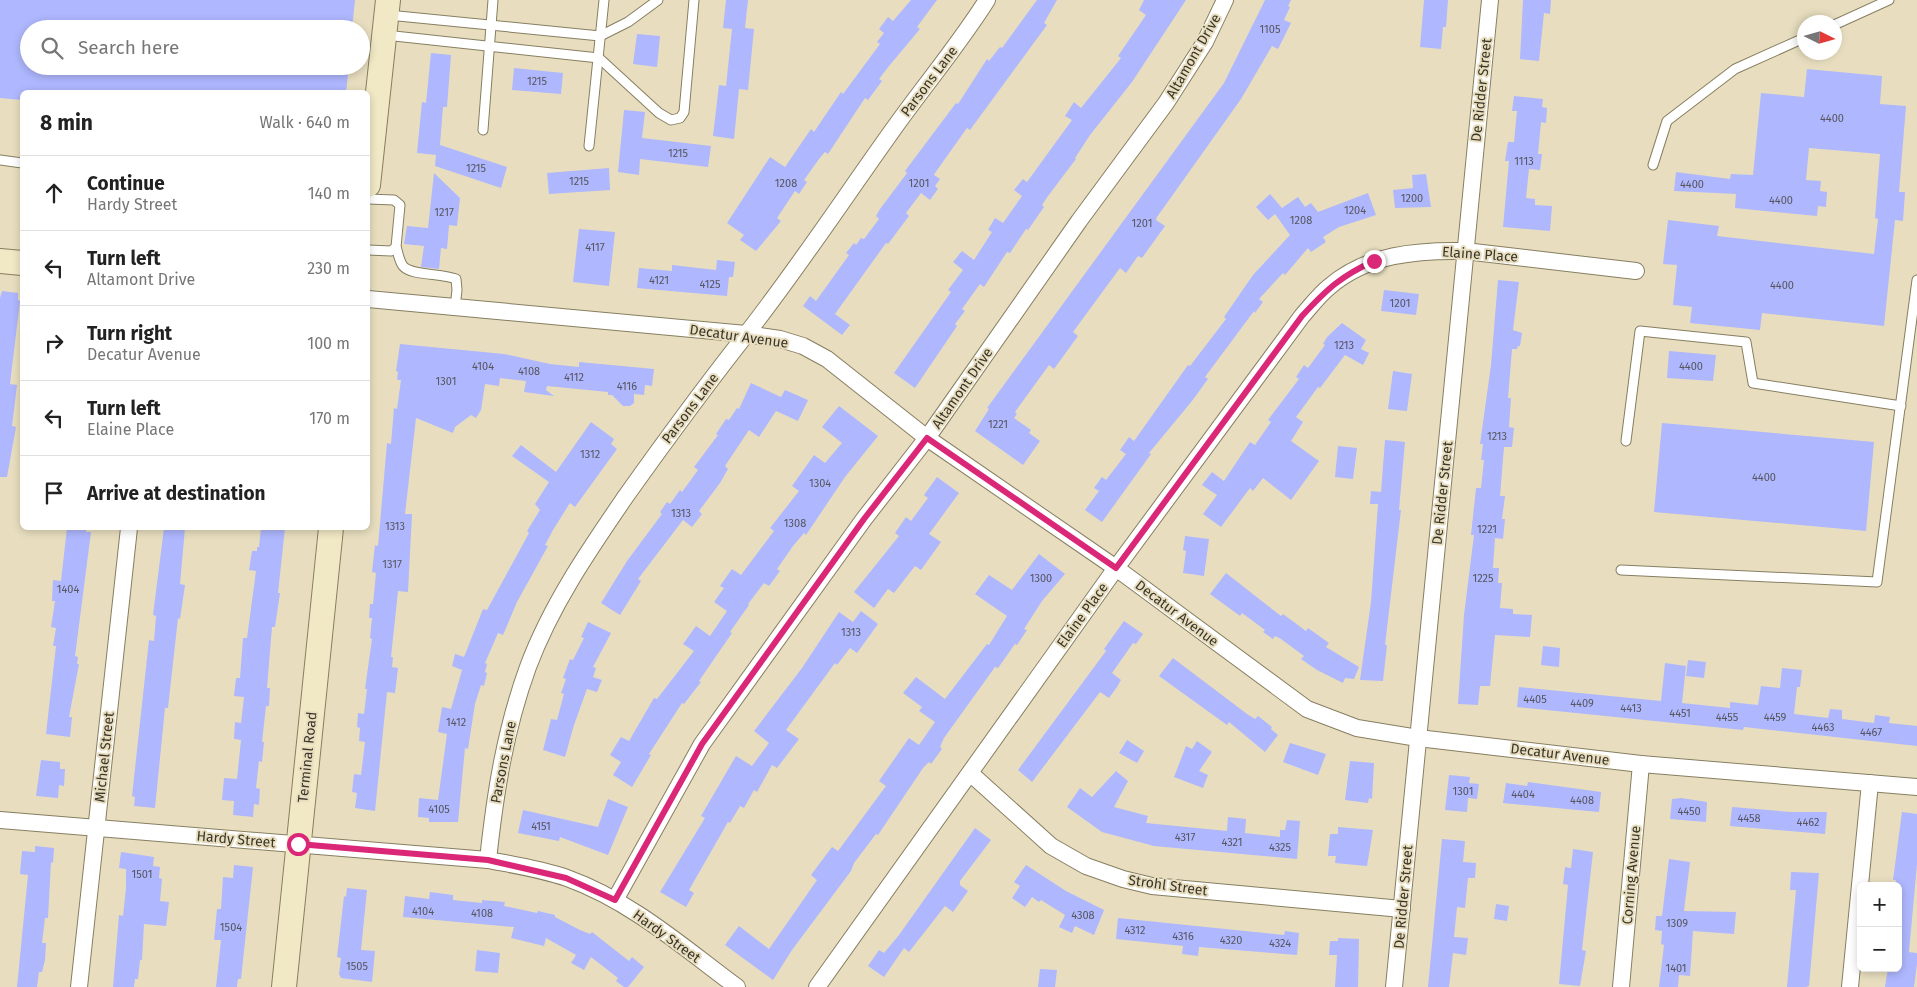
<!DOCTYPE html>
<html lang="en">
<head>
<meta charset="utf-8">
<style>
	body { margin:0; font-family:"Fira Sans",sans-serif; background:#f2f2f2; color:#222 }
	.controls { position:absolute; right:15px; bottom:15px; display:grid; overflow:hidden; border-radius:8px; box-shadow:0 2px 8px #0003 }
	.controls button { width:45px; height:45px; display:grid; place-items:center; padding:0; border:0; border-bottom:1px solid #e0e0e0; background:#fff; color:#222; font:25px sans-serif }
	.compass { position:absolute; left:1797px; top:15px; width:45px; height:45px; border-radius:50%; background:#fff; box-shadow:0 2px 8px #0003; rotate:95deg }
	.stop { position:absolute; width:15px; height:15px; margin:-11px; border:4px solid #db2777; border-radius:50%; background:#fff }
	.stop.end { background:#db2777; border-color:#fff; box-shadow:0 1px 5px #0008 }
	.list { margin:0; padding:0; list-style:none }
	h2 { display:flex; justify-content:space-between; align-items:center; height:65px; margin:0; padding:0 20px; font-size:21px }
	h2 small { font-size:16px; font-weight:400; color:#767676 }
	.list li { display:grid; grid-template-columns:32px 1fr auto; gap:15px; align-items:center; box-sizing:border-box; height:75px; padding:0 20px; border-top:1px solid #e0e0e0 }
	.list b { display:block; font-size:19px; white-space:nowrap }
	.list p { margin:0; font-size:16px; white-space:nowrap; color:#767676 }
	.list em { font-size:16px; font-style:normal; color:#767676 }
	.icon { flex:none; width:28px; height:28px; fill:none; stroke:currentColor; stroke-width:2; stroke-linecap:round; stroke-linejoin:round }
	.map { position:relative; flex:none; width:1917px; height:987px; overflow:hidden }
	.search { position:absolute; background:#fff; box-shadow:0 2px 8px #0003; left:20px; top:20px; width:350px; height:55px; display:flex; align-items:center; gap:12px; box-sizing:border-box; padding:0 18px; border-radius:28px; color:#767676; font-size:19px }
	.panel { position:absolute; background:#fff; box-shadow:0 2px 8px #0003; left:20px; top:90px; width:350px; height:440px; border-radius:8px }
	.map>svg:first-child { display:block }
	.building { fill:#afb7fe }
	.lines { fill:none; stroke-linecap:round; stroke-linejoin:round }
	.service-casing { stroke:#877e61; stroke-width:11 }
	.minor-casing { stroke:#877e61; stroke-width:18 }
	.secondary-casing { stroke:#877e61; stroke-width:26 }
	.service { stroke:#fff; stroke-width:9 }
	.minor { stroke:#fff; stroke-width:16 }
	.secondary { stroke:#f1e8c5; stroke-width:24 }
	.route { stroke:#db2777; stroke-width:6 }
	.labels { text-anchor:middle; stroke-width:4; stroke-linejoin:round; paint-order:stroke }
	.number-label { font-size:11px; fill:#56565e }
	.street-label { font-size:14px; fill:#393529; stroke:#e8debf }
</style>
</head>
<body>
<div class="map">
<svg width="1917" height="987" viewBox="0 0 1917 987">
	<rect width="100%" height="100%" fill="#e8debf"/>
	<g class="building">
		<polygon points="0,0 355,0 352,29 29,29 29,66 349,66 346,92 22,92 22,100 0,98"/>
		<polygon points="726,0 748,0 745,28 754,29 748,90 739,89 734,139 713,136 719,85 726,86 732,29 723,28"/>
		<polygon points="911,0 937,0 917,27 920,29 889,66 879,79 882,81 868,100 865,98 828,154 825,152 819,159 804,180 807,182 799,194 795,191 777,218 781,221 756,251 740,240 744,235 727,223 770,157 785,167 811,129 814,132 841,92 843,94 880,44 877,42 884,33 879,29 888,17 893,21"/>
		<polygon points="1037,0 1057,0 1044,23 1047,25 970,130 967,128 935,173 934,175 940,179 935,186 938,189 930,200 921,193 906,213 909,216 888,244 886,243 835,314 850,325 842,335 803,306 810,296 816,301 849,255 846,253 854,243 856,245 861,238 864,239 879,219 876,216 880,209 907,173 905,171 956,103 958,104 987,59 989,61 1000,47 1002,48"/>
		<polygon points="1144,0 1186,0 1132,82 1090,135 1075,158 1076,159 1048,196 1042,205 1044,207 1028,230 1026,229 1010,253 1007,252 984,287 980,284 962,309 965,311 955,324 957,326 915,388 894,373 951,292 948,290 963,270 953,262 962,251 974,260 992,232 988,230 995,218 1003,223 1022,196 1014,190 1023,179 1027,182 1072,120 1065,116 1074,102 1081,108 1121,58 1118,56 1146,15 1139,10"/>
		<polygon points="1265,0 1291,0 1288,6 1290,7 1284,20 1291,23 1278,49 1272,46 1241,99 1157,217 1156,220 1165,226 1142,258 1138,256 1126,273 1120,268 1073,332 1078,336 1054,369 1049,365 1015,412 1017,414 1014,418 1031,430 1029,433 1040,441 1023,465 975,431 989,409 987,408 1224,83"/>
		<polygon points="1424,0 1448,0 1446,27 1443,27 1441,49 1420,47"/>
		<polygon points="1523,0 1551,0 1550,14 1544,13 1539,61 1520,59"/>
		<polygon points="637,34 660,36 657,67 633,64"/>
		<polygon points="431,53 451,55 447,107 443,107 440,145 507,167 501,188 435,166 436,155 417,153 422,102 426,103"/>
		<polygon points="514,68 563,73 561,94 512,90"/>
		<polygon points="1807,69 1882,76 1880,104 1906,106 1899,192 1905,192 1903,221 1895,220 1884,326 1762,313 1760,330 1690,323 1692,307 1673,305 1677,265 1663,264 1668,220 1719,226 1717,236 1874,254 1878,219 1875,218 1880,154 1809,148 1806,180 1821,181 1820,191 1827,192 1826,207 1818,206 1817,216 1735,208 1736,194 1674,191 1676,172 1730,179 1731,174 1753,175 1761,93 1804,97"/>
		<polygon points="1514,96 1543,99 1542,107 1547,108 1546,123 1541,122 1538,154 1542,154 1540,170 1529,169 1526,198 1535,199 1535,205 1552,206 1550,231 1503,227 1509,161 1505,161 1508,142 1514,142 1517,111 1512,111"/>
		<polygon points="624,110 645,112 642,138 711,146 708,167 640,159 639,175 618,172"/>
		<polygon points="609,168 610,190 549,194 547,173"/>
		<polygon points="434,173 460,198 457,226 449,225 447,249 441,248 439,269 421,267 424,246 404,244 407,226 428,228"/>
		<polygon points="1426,174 1431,207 1395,208 1393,190 1413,188 1412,175"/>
		<polygon points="1368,193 1376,215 1339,227 1323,237 1326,242 1311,252 1308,248 1285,275 1283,273 1259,299 1263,302 1255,313 1254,311 1205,377 1208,379 1192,401 1149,453 1151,454 1146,461 1102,522 1085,510 1099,491 1094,488 1102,477 1106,480 1126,454 1120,450 1129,437 1134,441 1188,365 1190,366 1226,319 1224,317 1253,275 1290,235 1275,214 1268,220 1256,207 1270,194 1282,208 1298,197 1305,207 1311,203 1318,212"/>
		<polygon points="579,229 615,232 609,286 573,282"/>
		<polygon points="717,260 735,262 733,277 729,277 727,296 637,288 639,268 672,271 672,265 716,270"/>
		<polygon points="1498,280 1519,282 1513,330 1522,333 1520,346 1518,346 1517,349 1512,349 1508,398 1511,398 1509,427 1514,428 1512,447 1504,447 1500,496 1505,496 1502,519 1505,519 1503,539 1495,538 1493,568 1499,568 1498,583 1502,583 1500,608 1513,609 1513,614 1532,615 1530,637 1495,635 1490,686 1480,686 1478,705 1458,704 1464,615 1474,535 1471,535 1476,488 1481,488 1484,460 1481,460 1483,444 1480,444 1491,365"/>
		<polygon points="1384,290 1419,294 1416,315 1381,311"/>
		<polygon points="2,291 18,293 18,300 20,301 10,384 17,385 12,426 16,427 7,477 0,477 0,298"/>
		<polygon points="1342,323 1366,340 1361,349 1369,353 1363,365 1345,355 1320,388 1318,387 1296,417 1303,422 1291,441 1319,461 1291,500 1263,478 1253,491 1250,488 1221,527 1203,514 1217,495 1202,485 1212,472 1224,481 1250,442 1255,445 1271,422 1268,420 1299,379 1296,377 1304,365 1308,368 1325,345 1323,344 1327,337"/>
		<polygon points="400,344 504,354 550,364 579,367 579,362 654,369 652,386 645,385 644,395 634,394 634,403 630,406 623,406 612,395 608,395 608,392 547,386 546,390 554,396 524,392 526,381 500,378 499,386 485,384 481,410 476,418 471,415 455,427 453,433 416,418 405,514 412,514 408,592 398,591 391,657 393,657 392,667 398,668 395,693 387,692 375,811 355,808 357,793 352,792 354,774 361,775 365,742 359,741 360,728 357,727 358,713 364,714 367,689 365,689 372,639 370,638 372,618 369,618 370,604 373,604 376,573 372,572 375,545 378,546 387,443 391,444 394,408 397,409 401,380 397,380 398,372 396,371"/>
		<polygon points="1669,351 1716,355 1713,381 1667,378"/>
		<polygon points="1393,371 1412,374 1407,411 1388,409"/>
		<polygon points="751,383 781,397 785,390 808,400 798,421 776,411 759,437 749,430 725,466 728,469 720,483 699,511 702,514 692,527 683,520 638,579 641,581 620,615 601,603 627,561 662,514 660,512 667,502 670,504 680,490 682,492 698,470 694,467 718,435 716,434 726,419 729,420 737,408 739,409"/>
		<polygon points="839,406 878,436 845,477 806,535 804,533 793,546 777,569 780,571 769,586 764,583 748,604 749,605 730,632 732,633 699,681 701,682 684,704 682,703 649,754 651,755 632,787 613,775 621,762 610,755 621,737 629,741 654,698 657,699 694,651 683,644 696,626 710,636 727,611 714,602 724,588 720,586 732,569 741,575 774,531 770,528 799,491 792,486 814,455 825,463 842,443 822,427"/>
		<polygon points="591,422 614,439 611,444 617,449 575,507 570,503 553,530 545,545 548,546 517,602 503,635 498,633 485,663 487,664 485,672 487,673 484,686 481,685 475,704 468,749 465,748 458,822 429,822 429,818 418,817 419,798 438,800 447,734 438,732 442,707 451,709 462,670 452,666 455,654 464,657 483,609 487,610 529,533 527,531 540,510 535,504 549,482 512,456 521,445 556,472"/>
		<polygon points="1662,423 1874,442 1866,531 1654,512"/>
		<polygon points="1385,440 1405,442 1399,510 1401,510 1385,645 1387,645 1383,681 1360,680 1371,602 1378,504 1370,504 1371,491 1381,492"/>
		<polygon points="1338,446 1357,448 1353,479 1335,477"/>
		<polygon points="937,477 959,493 929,534 941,542 921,570 915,566 894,593 888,589 874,608 854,592 899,536 895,533 906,517 911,521 928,498 924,495"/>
		<polygon points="67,528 86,528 86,532 91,532 75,656 78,657 77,664 79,664 69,717 72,717 70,737 46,734 56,646 53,646 56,628 51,627 55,601 52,601 53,580 61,581"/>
		<polygon points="164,528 185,528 180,584 185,585 180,619 178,618 168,708 165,708 155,808 134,806 135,797 132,796 149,640 154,641 156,616 153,615"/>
		<polygon points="261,528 285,528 278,593 280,593 275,627 272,627 267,688 270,688 269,706 266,706 262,742 264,742 262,762 259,761 256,788 260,789 259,805 254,804 253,817 233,815 234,801 222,800 224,778 237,779 241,740 234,739 235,722 241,723 244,697 234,696 236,678 240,678 243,638 247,638 256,571 249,570 252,551 257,551 257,547 259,547"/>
		<polygon points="1185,536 1209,539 1204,576 1183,573 1186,551 1183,550"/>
		<polygon points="1039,554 1065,574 1042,601 1024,629 1027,630 1017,645 1015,644 998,668 995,667 944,738 940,747 942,749 931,764 929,762 923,768 878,835 876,834 854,863 851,871 792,950 773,980 725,945 739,926 769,949 817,880 811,875 832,847 838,851 886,786 879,781 909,738 919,745 935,722 919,711 922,707 903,693 916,677 945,699 987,644 989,645 1007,616 975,594 989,575 1012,590"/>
		<polygon points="1226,573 1281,616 1283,614 1306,631 1308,628 1329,643 1326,647 1359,667 1354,679 1345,678 1343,683 1317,670 1301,659 1304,656 1281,639 1275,636 1273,639 1263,632 1265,630 1242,613 1240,616 1210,594"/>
		<polygon points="861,611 878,624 857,653 850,648 837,665 835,663 786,730 799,739 777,768 772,765 757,792 754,790 744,808 740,806 730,823 728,822 689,890 694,893 686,907 660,892 705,818 701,816 736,756 752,766 769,743 754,731 802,668 839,612 853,622"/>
		<polygon points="1124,621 1143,634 1136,644 1133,643 1112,673 1121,680 1117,687 1109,698 1100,692 1032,782 1018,770 1106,651 1104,649"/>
		<polygon points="588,622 611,633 593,667 596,668 593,677 602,680 597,692 587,689 574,725 565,757 543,750 551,719 557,720 564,694 561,693 566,679 563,678 570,659 573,660 584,638 581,637"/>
		<polygon points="1543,646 1560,648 1559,667 1541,665"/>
		<polygon points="1173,658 1247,714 1255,719 1258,716 1272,727 1271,729 1278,735 1265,752 1229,722 1227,725 1159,676"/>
		<polygon points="1688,660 1706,662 1704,678 1686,676"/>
		<polygon points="1665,663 1686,666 1682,703 1730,708 1730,702 1758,705 1761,686 1780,688 1782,668 1802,670 1800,687 1797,687 1794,714 1828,718 1830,709 1842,710 1842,719 1874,723 1875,715 1890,717 1889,723 1917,726 1917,746 1744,727 1743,730 1517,707 1519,687 1661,701"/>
		<polygon points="1127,740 1144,751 1137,763 1119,753"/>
		<polygon points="1197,741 1212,752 1199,771 1208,775 1203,788 1174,777 1186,746 1192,749"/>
		<polygon points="1290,743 1326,754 1318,775 1283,762"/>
		<polygon points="41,760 60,762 60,769 65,769 64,786 59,785 58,798 36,796"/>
		<polygon points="1350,761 1374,763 1372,799 1369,798 1368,803 1345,800"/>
		<polygon points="1116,771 1128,781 1114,807 1148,816 1146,823 1227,831 1228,817 1246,819 1245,833 1280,837 1280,830 1285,830 1287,820 1300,821 1297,859 1154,846 1102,832 1067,807 1080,788 1092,797"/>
		<polygon points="1449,775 1470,777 1469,783 1479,784 1477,799 1468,798 1467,812 1445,810"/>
		<polygon points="1528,782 1601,792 1599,812 1503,803 1506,783 1527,786"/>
		<polygon points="1681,798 1707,802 1706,822 1670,819 1672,799"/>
		<polygon points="608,799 628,807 608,855 560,837 559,841 518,833 523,810 598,827"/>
		<polygon points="1732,807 1791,812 1827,812 1825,834 1730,826"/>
		<polygon points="1902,812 1917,814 1917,864 1909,952 1917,953 1917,964 1914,987 1885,987 1888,968 1898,968 1898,886 1895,886 1896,880 1893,880"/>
		<polygon points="1338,827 1373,830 1367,866 1335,863 1336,856 1328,856 1330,834 1338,834"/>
		<polygon points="975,828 991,840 960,881 960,885 968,891 953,912 945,906 909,952 904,948 884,977 868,966 879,950 884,953 899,935"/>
		<polygon points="1442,839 1465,841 1463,862 1476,863 1475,878 1468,878 1465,908 1457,907 1454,937 1468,938 1466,955 1453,953 1449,987 1428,987"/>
		<polygon points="35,846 54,848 53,863 51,862 48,918 45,918 42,943 46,943 45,960 42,972 39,972 37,987 17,987 28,875 20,874 22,851 35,852"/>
		<polygon points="1573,849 1593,852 1582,950 1586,951 1580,986 1559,984 1568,885 1563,884 1565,867 1571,868"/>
		<polygon points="121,852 154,857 153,866 160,867 159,878 162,879 160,901 169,902 166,926 144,924 142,960 140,960 138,979 135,979 134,987 113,987 119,915 123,916 126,888 126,869 119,868"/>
		<polygon points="1669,859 1690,862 1684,911 1736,912 1734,934 1693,931 1690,976 1679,975 1678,987 1659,987 1664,945 1661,944 1662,931 1655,930 1656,916 1662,916"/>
		<polygon points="234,865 253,867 241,979 238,979 237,987 216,987 221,940 214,940 217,909 221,909 223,877 233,878"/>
		<polygon points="1026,865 1066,891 1104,910 1094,935 1075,926 1072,933 1059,927 1065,915 1041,900 1039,902 1032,897 1025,907 1012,898 1020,886 1014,882"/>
		<polygon points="1791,872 1819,873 1809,986 1806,987 1787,987 1796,890 1790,890"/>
		<polygon points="347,888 367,890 361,950 375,951 372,982 341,978 339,974 341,958 337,957 344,896 346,897"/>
		<polygon points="430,892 453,895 453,900 482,903 482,900 505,902 504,906 537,913 538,911 555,915 555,917 580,930 590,934 592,932 629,961 632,957 644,967 628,987 624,987 616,981 618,978 591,957 584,970 571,963 576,955 546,938 544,946 511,938 514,927 403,917 405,896 429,899"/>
		<polygon points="1496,904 1509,906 1507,921 1494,919"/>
		<polygon points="1118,918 1284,935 1285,931 1299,933 1297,955 1199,947 1198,956 1182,954 1183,946 1116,939"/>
		<polygon points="1338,938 1359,939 1358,987 1335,987 1337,955 1329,955 1330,941 1338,941"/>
		<polygon points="477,950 500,953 498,973 475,971"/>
		<polygon points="1040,969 1057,970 1055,987 1038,987"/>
	</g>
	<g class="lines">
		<g class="service-casing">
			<g id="service">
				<polyline points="388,15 600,36 628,22 658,0"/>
				<polyline points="1834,25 1889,0"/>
				<polyline points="385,35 599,58 659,113 671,120 680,118 684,112 694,0"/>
				<polyline points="483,130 493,0"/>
				<polyline points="589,146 604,0"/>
				<polyline points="0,160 22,163"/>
				<polyline points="1653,165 1667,121 1735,69 1804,38"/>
				<polyline points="368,199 394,200 400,205 396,247 391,251 368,250"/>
				<path d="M396,247c2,5 3,14 7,19 8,10 39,7 53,13l1,11 -2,17"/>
				<polyline points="1626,441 1640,331 1746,342 1753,383 1901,406"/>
				<polyline points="1621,570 1877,582 1917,280"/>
			</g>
		</g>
		<g class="minor-casing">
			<g id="minor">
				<polyline points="368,299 746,334 780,339 803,346 827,359 927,438 1116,568 1307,709 1357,728 1418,738 1641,764 1917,787"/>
				<polyline points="970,773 1051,846 1086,866 1123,879 1152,886 1402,909"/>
				<path d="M0,820l488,40c26,5 53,9 79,18 64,23 116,69 170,109"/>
				<path d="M488,860c7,-66 17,-130 40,-193 23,-62 61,-117 98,-171 37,-52 75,-104 115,-155 53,-67 101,-140 151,-210 31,-44 66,-85 95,-131"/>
				<polyline points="615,900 702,744 864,519 927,438 1079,221 1166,103 1205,42 1225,0"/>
				<polyline points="79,987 129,528"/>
				<path d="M817,987l299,-419 186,-252c9,-10 17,-21 27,-29 38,-33 88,-37 136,-36l171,20"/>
				<polyline points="1394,987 1490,0"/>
				<polyline points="1621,987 1641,764"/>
				<polyline points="1850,987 1870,783"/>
			</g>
		</g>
		<g class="secondary-casing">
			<g id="secondary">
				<polyline points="368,185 388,0"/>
				<polyline points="0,261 22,263"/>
				<polyline points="284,987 331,528"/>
			</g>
		</g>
		<use href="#service" class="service"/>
		<use href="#minor" class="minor"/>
		<use href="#secondary" class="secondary"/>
	</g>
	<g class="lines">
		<path class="route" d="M298,844l190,16 78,18 49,22 87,-156 162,-225 63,-81 189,130 186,-252c25,-27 39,-40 72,-55"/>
	</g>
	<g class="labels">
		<g class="number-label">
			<text x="1270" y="33">1105</text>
			<text x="537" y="85">1215</text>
			<text x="1832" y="122">4400</text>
			<text x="678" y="157">1215</text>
			<text x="1524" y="165">1113</text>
			<text x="476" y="172">1215</text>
			<text x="579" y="185">1215</text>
			<text x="786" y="187">1208</text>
			<text x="919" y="187">1201</text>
			<text x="1692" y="188">4400</text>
			<text x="1412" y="202">1200</text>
			<text x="1781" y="204">4400</text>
			<text x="1355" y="214">1204</text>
			<text x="444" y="216">1217</text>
			<text x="1301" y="224">1208</text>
			<text x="1142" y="227">1201</text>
			<text x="595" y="251">4117</text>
			<text x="659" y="284">4121</text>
			<text x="710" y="288">4125</text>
			<text x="1782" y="289">4400</text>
			<text x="1400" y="307">1201</text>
			<text x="1344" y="349">1213</text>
			<text x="483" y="370">4104</text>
			<text x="1691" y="370">4400</text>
			<text x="529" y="375">4108</text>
			<text x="574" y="381">4112</text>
			<text x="446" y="385">1301</text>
			<text x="627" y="390">4116</text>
			<text x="998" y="428">1221</text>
			<text x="1497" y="440">1213</text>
			<text x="590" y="458">1312</text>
			<text x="1764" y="481">4400</text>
			<text x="820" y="487">1304</text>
			<text x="681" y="517">1313</text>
			<text x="795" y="527">1308</text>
			<text x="395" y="530">1313</text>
			<text x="1487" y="533">1221</text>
			<text x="392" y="568">1317</text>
			<text x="1041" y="582">1300</text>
			<text x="1483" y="582">1225</text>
			<text x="68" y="593">1404</text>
			<text x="851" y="636">1313</text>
			<text x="1535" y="703">4405</text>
			<text x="1582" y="707">4409</text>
			<text x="1631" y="712">4413</text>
			<text x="1680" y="717">4451</text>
			<text x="1727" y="721">4455</text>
			<text x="1775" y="721">4459</text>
			<text x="456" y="726">1412</text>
			<text x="1823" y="731">4463</text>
			<text x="1871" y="736">4467</text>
			<text x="1463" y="795">1301</text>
			<text x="1523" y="798">4404</text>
			<text x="1582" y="804">4408</text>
			<text x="439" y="813">4105</text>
			<text x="1689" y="815">4450</text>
			<text x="1749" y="822">4458</text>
			<text x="1808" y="826">4462</text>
			<text x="541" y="830">4151</text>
			<text x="1185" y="841">4317</text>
			<text x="1232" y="846">4321</text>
			<text x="1280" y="851">4325</text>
			<text x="142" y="878">1501</text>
			<text x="423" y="915">4104</text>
			<text x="482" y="917">4108</text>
			<text x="1083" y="919">4308</text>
			<text x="1677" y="927">1309</text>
			<text x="231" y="931">1504</text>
			<text x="1135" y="934">4312</text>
			<text x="1183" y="940">4316</text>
			<text x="1231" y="944">4320</text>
			<text x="1280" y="947">4324</text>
			<text x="357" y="970">1505</text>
			<text x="1676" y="972">1401</text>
		</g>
		<g class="street-label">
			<text transform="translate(1193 56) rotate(-60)" y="5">Altamont Drive</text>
			<text transform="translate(929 81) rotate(-53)" y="5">Parsons Lane</text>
			<text transform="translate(1481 90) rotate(-84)" y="5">De Ridder Street</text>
			<text transform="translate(1480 254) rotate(4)" y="5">Elaine Place</text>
			<text transform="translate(739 336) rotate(8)" y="5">Decatur Avenue</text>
			<text transform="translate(962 388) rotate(-55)" y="5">Altamont Drive</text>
			<text transform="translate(690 408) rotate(-53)" y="5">Parsons Lane</text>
			<text transform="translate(1442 493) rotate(-84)" y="5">De Ridder Street</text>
			<text transform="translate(1177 613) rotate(37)" y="5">Decatur Avenue</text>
			<text transform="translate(1082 615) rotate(-54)" y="5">Elaine Place</text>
			<text transform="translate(1560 754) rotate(7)" y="5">Decatur Avenue</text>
			<text transform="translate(104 757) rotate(-84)" y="5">Michael Street</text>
			<text transform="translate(307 757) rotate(-84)" y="5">Terminal Road</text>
			<text transform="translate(503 762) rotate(-79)" y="5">Parsons Lane</text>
			<text transform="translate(236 839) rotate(5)" y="5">Hardy Street</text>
			<text transform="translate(1631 875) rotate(-85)" y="5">Corning Avenue</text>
			<text transform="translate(1168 885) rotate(8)" y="5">Strohl Street</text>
			<text transform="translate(1403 897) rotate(-85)" y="5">De Ridder Street</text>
			<text transform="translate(667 936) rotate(36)" y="5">Hardy Street</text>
		</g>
	</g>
</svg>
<div class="controls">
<button>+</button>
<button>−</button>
</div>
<svg class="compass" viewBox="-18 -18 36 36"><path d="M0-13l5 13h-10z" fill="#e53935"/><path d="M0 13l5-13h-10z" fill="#767676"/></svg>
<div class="stop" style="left:298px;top:844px"></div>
<div class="stop end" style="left:1374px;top:261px"></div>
<div class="search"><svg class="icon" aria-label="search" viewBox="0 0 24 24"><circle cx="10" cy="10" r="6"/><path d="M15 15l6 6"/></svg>Search here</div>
<section class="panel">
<h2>8 min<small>Walk · 640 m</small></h2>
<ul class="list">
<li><svg class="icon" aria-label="ahead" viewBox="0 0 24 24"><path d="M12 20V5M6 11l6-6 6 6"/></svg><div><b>Continue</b><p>Hardy Street</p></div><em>140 m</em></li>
<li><svg class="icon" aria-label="left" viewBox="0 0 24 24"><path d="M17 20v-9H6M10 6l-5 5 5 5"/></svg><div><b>Turn left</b><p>Altamont Drive</p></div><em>230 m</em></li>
<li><svg class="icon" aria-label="right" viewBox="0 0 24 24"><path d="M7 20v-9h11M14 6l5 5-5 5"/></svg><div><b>Turn right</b><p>Decatur Avenue</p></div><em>100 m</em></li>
<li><svg class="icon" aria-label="left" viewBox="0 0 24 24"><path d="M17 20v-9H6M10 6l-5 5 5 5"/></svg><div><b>Turn left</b><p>Elaine Place</p></div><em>170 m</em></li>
<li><svg class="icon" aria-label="arrive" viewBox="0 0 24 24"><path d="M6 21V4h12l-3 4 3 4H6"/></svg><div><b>Arrive at destination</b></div></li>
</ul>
</section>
</div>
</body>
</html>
